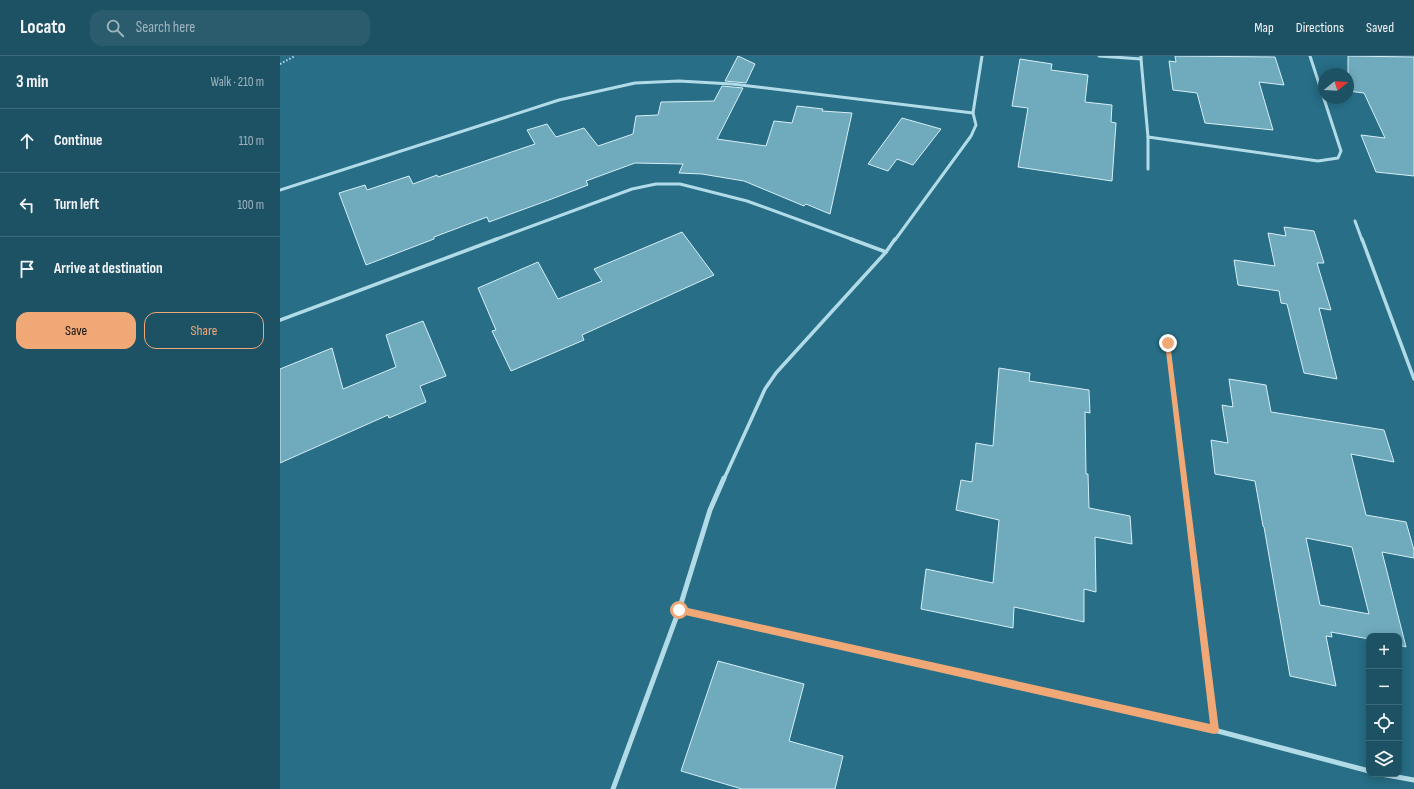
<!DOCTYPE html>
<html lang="en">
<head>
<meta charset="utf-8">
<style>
	body { margin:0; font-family:"Sofia Sans Condensed",sans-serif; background:#2a5c6d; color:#f1f3f6 }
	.controls { position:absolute; right:12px; bottom:12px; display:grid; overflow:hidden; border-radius:8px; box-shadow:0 2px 10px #0003 }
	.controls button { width:36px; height:36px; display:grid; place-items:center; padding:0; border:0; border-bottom:1px solid #3b6978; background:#1d5264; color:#f1f3f6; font:20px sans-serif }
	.compass { position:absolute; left:1038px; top:12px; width:36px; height:36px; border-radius:50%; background:#1d5264; box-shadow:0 2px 10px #0003; rotate:72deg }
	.stop { position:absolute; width:12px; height:12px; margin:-9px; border:3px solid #f1a877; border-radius:50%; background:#fff }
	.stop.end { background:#f1a877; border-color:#fff; box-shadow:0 1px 4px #0008 }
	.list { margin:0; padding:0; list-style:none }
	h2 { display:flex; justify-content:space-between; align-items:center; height:52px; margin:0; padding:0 16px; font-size:17px }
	h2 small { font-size:13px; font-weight:400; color:#a0b6bf }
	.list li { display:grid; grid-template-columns:26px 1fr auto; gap:12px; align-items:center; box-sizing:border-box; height:64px; padding:0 16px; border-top:1px solid #3b6978 }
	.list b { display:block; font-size:15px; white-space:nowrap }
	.list em { font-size:13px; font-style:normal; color:#a0b6bf }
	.actions { display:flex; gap:8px; padding:12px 16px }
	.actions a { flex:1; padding:9px 0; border:1px solid #f1a877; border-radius:12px; text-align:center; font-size:14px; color:#f1a877 }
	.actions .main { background:#f1a877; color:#111 }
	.icon { flex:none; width:22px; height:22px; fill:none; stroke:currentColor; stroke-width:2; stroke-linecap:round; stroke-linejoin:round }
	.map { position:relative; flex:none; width:1134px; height:733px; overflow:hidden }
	header { display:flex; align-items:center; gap:24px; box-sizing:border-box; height:56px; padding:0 20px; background:#1d5264; border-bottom:1px solid #3b6978 }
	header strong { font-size:19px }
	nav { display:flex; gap:22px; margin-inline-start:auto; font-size:14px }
	.search { width:280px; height:36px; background:#2a5c6d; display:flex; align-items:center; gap:10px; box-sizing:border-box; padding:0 14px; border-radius:12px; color:#a0b6bf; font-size:15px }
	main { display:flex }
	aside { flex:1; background:#1d5264 }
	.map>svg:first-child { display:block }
	.building { fill:#6faabd; stroke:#d6eff6; fill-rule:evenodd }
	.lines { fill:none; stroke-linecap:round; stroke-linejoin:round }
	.path { stroke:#b2dbe8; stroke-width:2; stroke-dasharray:1.5 2; stroke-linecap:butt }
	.minor-far2 { stroke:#b2dbe8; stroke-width:3 }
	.minor-far1 { stroke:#b2dbe8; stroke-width:3.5 }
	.minor { stroke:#b2dbe8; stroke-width:5 }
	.route { fill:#f1a877 }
</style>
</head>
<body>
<header>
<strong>Locato</strong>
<div class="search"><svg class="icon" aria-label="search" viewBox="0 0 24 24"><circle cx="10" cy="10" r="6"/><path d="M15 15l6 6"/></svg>Search here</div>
<nav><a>Map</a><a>Directions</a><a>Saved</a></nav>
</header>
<main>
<aside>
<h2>3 min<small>Walk · 210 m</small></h2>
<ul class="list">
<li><svg class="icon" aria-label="ahead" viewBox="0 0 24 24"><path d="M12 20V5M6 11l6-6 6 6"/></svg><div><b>Continue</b></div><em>110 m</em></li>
<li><svg class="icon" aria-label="left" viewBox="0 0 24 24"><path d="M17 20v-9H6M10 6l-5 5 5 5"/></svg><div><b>Turn left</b></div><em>100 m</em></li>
<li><svg class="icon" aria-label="arrive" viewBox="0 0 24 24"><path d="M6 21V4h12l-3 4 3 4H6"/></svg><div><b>Arrive at destination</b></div></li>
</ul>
<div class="actions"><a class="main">Save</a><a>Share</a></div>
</aside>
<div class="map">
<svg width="1134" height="733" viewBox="0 0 1134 733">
	<rect width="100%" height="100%" fill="#276e86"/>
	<g class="building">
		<polygon points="458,0 475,8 466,27 445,25"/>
		<polygon points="895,0 995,1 1004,29 979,26 993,74 925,67 917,37 893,34 889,5 896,6"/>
		<polygon points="1068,0 1134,1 1134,120 1096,116 1081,79 1105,82 1084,37 1068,35"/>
		<polygon points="740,3 772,8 771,14 808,19 805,46 832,49 831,66 836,67 832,125 738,111 748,52 732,50"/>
		<polygon points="442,30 463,32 437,83 486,90 494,65 512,67 517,50 543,53 542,55 572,57 550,158 526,148 524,150 464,125 422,118 399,117 403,108 355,107 306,125 308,129 269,144 209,166 207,161 154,181 154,183 86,209 59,137 85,129 87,134 129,120 133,128 157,119 158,121 255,88 247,74 267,68 276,81 304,72 318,90 353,78 356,60 378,59 381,46 434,45"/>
		<polygon points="622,62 661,73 633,109 617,103 608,115 588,108"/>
		<polygon points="1004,171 1034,175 1044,207 1037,207 1051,254 1039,252 1057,323 1024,317 1007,248 1001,247 999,235 958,229 954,204 995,210 988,177 1006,180"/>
		<polygon points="402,176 434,219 302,279 304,284 231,315 212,275 216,274 198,232 258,206 278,243 322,225 314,213"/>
		<polygon points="143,265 166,320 140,330 146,346 109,362 108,359 0,407 0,313 52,292 63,333 116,311 106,279"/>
		<polygon points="719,312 750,317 749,325 809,334 810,357 805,356 806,418 808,418 809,452 850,460 852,488 815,481 816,536 804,533 804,566 734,551 733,572 641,553 646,513 713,527 719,464 676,454 681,424 692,426 696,387 713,390"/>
		<path d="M949,323l37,6 5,27 113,18 10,32 -43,-8 15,61 40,7 8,28v8l-32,-6 24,95 -7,-2v-9h-30v3l-38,-7 1,5 -6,-1 10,50 -46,-10 -26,-149 -1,-1 -8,-45 -40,-7 -4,-34 17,3 -6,-38 11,2zM1026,482l46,9 17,67 -49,-9z"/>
		<polygon points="438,605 524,628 509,685 563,700 555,733 462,733 401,715"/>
	</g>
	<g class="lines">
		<polyline class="path" points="0,8 15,0"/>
		<g class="minor-far2">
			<polyline points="819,0 861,3 861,0"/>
			<polyline points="861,3 868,81 868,113"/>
			<polyline points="868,81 1038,105 1058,102 1061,95 1030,0"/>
			<polyline points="0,134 279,44 355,27 399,25 452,28 693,57"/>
			<polyline points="1075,165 1082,184"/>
			<polyline points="214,184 352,133 376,128 400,128 467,145 574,184"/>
			<polyline points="615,184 691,80 696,69 693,57 702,0"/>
		</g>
		<g class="minor-far1">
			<polyline points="571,183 606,196"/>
			<polyline points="1082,183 1134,323"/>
			<polyline points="0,264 217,183"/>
			<polyline points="888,287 904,423"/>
			<polyline points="444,423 485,333 496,317 606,196 615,183"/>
		</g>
		<g class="minor">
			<polyline points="904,422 934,674"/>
			<polyline points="399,554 934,674 1089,715"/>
			<polyline points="1101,718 1134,724"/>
			<polyline points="333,733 399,554 430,454 444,422"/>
		</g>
	</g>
	<polygon class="route" points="888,284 890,287 939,674 938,677 934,678 396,557 395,554 399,550 930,668 885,287"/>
</svg>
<div class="controls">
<button>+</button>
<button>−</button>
<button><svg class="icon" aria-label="locate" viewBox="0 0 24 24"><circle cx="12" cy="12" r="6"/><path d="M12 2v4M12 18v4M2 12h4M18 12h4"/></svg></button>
<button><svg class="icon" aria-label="layers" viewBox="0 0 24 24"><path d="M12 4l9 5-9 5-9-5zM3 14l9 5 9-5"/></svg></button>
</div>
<svg class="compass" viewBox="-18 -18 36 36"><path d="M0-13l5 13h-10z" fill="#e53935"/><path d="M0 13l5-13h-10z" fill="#a0b6bf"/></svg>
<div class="stop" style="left:399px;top:554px"></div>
<div class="stop end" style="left:888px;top:287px"></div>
</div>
</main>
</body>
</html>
